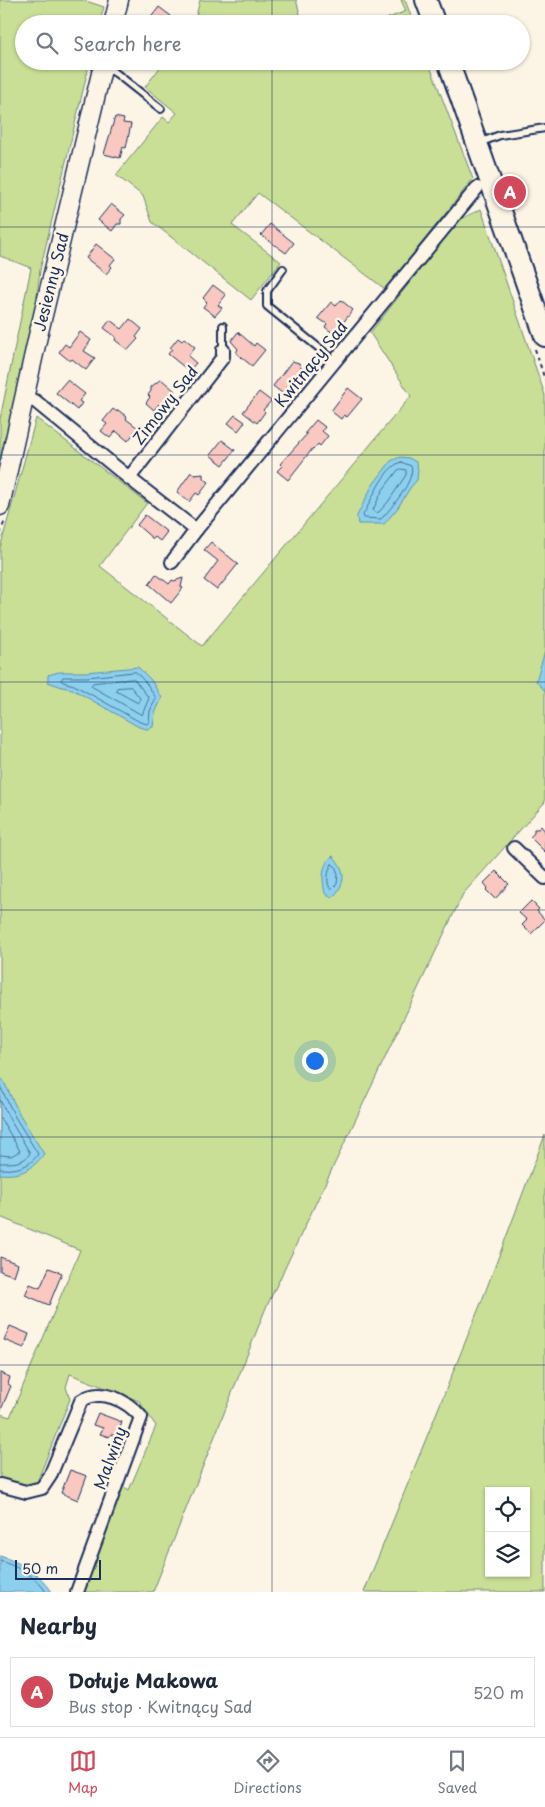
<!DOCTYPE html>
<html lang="en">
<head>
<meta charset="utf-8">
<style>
	body { margin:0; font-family:"Playpen Sans",sans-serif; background:#f6f6f7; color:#1f2937 }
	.controls { position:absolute; right:15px; bottom:15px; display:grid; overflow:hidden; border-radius:0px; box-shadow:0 1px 4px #0004 }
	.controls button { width:45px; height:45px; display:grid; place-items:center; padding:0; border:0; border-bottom:1px solid #e0e1e3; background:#fff; color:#1f2937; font:25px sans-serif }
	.scale { position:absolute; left:15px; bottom:12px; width:86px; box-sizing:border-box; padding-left:5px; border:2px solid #1b2f5e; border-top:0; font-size:14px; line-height:18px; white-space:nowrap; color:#1b2f5e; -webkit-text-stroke:4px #fcf5e5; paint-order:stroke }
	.you { position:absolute; left:314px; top:1060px; width:18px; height:18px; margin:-12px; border:4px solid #fff; border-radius:50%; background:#1a73e8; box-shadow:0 0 0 8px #1a73e833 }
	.badge { display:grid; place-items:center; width:32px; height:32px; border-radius:50%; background:#d1495b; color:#fff; font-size:16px; font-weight:700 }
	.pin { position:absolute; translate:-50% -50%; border:2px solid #fff; box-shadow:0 1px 5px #0006 }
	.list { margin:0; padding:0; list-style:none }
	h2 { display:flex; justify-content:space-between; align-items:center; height:65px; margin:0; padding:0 20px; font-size:21px }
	h2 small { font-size:16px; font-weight:400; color:#747a83 }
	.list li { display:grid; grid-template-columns:32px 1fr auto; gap:15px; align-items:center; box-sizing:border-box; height:70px; margin:0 10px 10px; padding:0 10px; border:1px solid #e0e1e3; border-radius:0px }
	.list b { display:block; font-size:19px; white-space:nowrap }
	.list p { margin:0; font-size:16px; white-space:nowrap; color:#747a83 }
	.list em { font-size:16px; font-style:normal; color:#747a83 }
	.icon { flex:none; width:28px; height:28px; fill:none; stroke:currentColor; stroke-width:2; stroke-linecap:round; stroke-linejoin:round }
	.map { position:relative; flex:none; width:545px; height:1592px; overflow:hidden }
	.search { position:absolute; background:#fff; box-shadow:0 1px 4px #0004; left:15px; right:15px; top:15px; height:55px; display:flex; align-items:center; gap:12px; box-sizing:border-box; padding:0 18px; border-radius:28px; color:#747a83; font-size:19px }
	.sheet { height:145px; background:#fff }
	nav { display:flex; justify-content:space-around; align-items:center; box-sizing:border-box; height:70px; border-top:1px solid #e0e1e3; background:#fff; font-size:14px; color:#747a83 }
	nav a { display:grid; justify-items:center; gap:2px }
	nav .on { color:#d1495b }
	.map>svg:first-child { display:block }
	.green { fill:#c8df95; stroke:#72877a; fill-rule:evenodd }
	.water { fill:#8cd0ee; stroke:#5f90b4 }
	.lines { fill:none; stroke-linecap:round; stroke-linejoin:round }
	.shore { stroke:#486f98; stroke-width:1 }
	.building { fill:#f9c8c1; stroke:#1b2f5e }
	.lane-casing { stroke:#1b2f5e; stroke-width:10 }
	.street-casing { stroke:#1b2f5e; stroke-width:16 }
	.secondary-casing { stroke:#1b2f5e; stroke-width:21 }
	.primary-casing { stroke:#1b2f5e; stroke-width:24 }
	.path { stroke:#1b2f5e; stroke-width:2; stroke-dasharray:4 4; stroke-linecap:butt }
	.lane { stroke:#fcf5e5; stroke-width:6 }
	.street { stroke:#fcf5e5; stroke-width:12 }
	.secondary { stroke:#fcf5e5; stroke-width:18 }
	.primary { stroke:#fcf5e5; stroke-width:20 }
	.grid { fill:none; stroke:#1b2f5e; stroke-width:1; stroke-opacity:0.55 }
	.labels { text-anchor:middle; stroke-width:5; stroke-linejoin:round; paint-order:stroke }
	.street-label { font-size:16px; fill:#1b2f5e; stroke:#fcf5e5 }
</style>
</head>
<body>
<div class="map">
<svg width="545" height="1592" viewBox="0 0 545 1592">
	<rect width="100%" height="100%" fill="#fcf5e5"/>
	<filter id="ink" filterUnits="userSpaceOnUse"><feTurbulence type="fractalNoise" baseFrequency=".02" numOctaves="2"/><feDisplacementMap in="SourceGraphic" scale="10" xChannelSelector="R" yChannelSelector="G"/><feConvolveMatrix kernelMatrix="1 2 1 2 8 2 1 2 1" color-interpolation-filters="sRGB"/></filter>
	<g filter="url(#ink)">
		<g class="green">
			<polygon points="0,0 83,0 104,7 99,24 24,24 24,61 90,61 40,270 36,305 0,468 0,419 31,268 0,256"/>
			<polygon points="200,0 296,0 303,24 194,24"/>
			<polygon points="401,0 405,0 414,24 374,24 406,11"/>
			<polygon points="165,61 428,61 473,179 385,289 258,193 232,225 281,262 251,300 152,222 143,196 116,175 163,117 169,122 177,113 145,87"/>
			<polygon points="481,209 545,395 545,802 463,894 265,1310 153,1592 82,1592 121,1485 129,1490 156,1426 139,1401 70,1374 66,1387 70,1399 37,1482 28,1487 0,1479 0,1414 10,1417 80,1250 0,1217 0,548 36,418 147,503 100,566 202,646 411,396 370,333 459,220"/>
			<path d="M545,1135v457h-181l117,-289zM489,1491h37v82h-37z"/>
		</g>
		<g class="water">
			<polygon points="400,457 409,458 416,462 418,470 417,480 410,488 397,509 384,524 358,524 357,516 372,486 391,461"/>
			<polygon points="545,651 545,691 536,681"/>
			<polygon points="138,667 151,680 162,698 155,713 153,727 147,729 139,727 72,689 62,687 48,682 48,675 59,672 86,672"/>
			<path d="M333,856c14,15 13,28 -1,42l-7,-5c-3,-13 -4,-29 8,-37z"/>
			<path d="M0,1078l3,2 17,35 24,39c-12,16 -24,22 -44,20z"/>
			<path d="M0,1556c20,6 41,18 52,36h-52z"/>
		</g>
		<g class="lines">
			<g class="shore">
				<path d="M401,462l10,4c5,13 -20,43 -30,53l-17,-1 -1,-3c9,-15 20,-47 38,-53z"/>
				<polygon points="401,469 406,470 406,475 388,502 379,512 375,513 373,510 382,491 398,470"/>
				<polygon points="136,672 147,684 156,698 150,711 149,722 147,724 140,722 74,685 63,682 61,680 63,677 87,677"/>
				<polygon points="134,679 149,698 142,715 91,686 93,683"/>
				<polygon points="131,687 140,698 138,703 116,691 117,688"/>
				<path d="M332,864l3,2 3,8 -1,10 -6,6c-5,-6 -4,-19 1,-26z"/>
				<path d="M0,1086l15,31 23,37c-9,14 -23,16 -38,15"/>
				<path d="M0,1100l10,20 20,33c-6,11 -19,10 -30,10"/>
				<polyline points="0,1117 20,1151 11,1156 0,1155"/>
				<path d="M0,1561c17,5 37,16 46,31"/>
			</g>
		</g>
		<g class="building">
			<polygon points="159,7 171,16 165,24 146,24"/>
			<polygon points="115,117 124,119 123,123 131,124 126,148 123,147 120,158 104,154"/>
			<polygon points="111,204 125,215 121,219 121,224 117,224 112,231 98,220"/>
			<polygon points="270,224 294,243 286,253 261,235"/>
			<polygon points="96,244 115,259 110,265 112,267 106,274 86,258"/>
			<polygon points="213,285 226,295 218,305 222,308 215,316 203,307 207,302 203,298"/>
			<polygon points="341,300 353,310 334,334 325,327 327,324 318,318 331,302 336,306"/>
			<polygon points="130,319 142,329 136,337 138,339 128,350 115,340 116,337 104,328 110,320 122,329"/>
			<polygon points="80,332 91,340 84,351 95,358 86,370 72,359 70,361 59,352 65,344 69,347"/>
			<polygon points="238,332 254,346 256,343 265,350 252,366 236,353 238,349 231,341"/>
			<polygon points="178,338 182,341 184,338 195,347 188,356 196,363 189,371 168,354 172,349 170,348"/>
			<polygon points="292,361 299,363 300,367 303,369 282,393 273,386"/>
			<polygon points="161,379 175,391 161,406 159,404 154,410 146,403 150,397 148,395 151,391 151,387"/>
			<polygon points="67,380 85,394 79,401 82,403 77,410 56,393"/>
			<polygon points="348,388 362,399 347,417 344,415 341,419 331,411"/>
			<polygon points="259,392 271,401 263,410 265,412 257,423 243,412"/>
			<polygon points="113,409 117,412 118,410 127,417 126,419 138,428 128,441 116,431 110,438 101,431 107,424 103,421"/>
			<polygon points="235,415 245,422 238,431 228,423"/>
			<polygon points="316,420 325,427 322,431 328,436 320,446 318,444 314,449 313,448 288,480 277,471 282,466 280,464 307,434 305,433"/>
			<polygon points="222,440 235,450 223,465 210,455"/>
			<polygon points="191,472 195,475 203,474 203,478 209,482 199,495 196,493 189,502 177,492"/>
			<polygon points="145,515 167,532 160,541 155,537 153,539 137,525"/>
			<polygon points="211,542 238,564 217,590 204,580 218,561 204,550"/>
			<polygon points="156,574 169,584 172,580 174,581 183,578 181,587 183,588 171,603 149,584"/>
			<polygon points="541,826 545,831 545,852 530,837 534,833 534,829 538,829"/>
			<polygon points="496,871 509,884 495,899 486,890 488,888 484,883"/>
			<polygon points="531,901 539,909 537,911 545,920 531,934 522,925 527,920 519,913"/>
			<polygon points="0,1257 18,1264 14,1276 0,1271"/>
			<polygon points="49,1268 62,1273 49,1305 25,1295 30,1284 40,1288"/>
			<polygon points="10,1326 29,1334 24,1348 4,1340"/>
			<polygon points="0,1373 10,1377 8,1384 11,1386 0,1412"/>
			<polygon points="98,1413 122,1422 117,1437 111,1434 109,1437 100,1434 103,1428 93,1425"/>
			<polygon points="70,1470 87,1476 78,1500 61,1493"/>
		</g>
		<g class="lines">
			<g class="lane-casing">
				<g id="lane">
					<polyline points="103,68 111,70 117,74 161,109"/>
					<polyline points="479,143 500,135 545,128"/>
					<polyline points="283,269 267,291 267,306 335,361"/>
					<polyline points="223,326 223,350"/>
				</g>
			</g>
			<g class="street-casing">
				<g id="street">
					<polyline points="24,399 35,401 129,478 196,530"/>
					<polyline points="129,478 223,357 223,350"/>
					<polyline points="172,562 196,530 477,188"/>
					<polyline points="514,848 545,878"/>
					<path d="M0,1485l26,7 16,-4 8,-12 31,-75c19,-14 46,-1 60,16l-64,175"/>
				</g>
			</g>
			<g class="secondary-casing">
				<g id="secondary">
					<polyline points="113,24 119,0"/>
					<polyline points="0,506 38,336 104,61"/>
				</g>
			</g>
			<g class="primary-casing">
				<g id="primary">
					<polyline points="426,0 435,24"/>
					<polyline points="448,61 545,336"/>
				</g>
			</g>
			<g class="path">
				<polyline points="535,349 545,380"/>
				<polyline points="0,534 5,520"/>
			</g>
			<use href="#lane" class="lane"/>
			<use href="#street" class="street"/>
			<use href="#secondary" class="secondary"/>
			<use href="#primary" class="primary"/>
		</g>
	</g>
	<path class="grid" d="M272,0v24M272,61v1531M0,227h545M0,455h545M0,682h545M0,910h545M0,1137h545M0,1365h545"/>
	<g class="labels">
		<g class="street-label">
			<text transform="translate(51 282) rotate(-76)" y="6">Jesienny Sad</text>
			<text transform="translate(311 364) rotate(-51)" y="6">Kwitnący Sad</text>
			<text transform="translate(165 405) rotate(-52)" y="6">Zimowy Sad</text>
			<text transform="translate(110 1458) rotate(-70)" y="6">Malwiny</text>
		</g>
	</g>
</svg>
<div class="controls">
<button><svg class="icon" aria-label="locate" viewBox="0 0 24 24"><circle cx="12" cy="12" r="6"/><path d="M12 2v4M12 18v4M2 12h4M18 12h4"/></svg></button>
<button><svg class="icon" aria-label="layers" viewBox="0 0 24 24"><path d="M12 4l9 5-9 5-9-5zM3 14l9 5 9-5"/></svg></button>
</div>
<div class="scale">50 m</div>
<div class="you"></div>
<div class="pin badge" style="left:510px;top:192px">A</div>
<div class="search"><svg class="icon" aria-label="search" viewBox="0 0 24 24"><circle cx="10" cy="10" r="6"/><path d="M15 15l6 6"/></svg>Search here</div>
</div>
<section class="sheet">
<h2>Nearby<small></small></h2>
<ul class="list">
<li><span class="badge">A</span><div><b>Dołuje Makowa</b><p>Bus stop · Kwitnący Sad</p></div><em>520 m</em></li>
</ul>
</section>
<nav>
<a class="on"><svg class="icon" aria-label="map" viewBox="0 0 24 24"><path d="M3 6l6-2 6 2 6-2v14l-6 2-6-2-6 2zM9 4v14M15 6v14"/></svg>Map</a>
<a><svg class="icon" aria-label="directions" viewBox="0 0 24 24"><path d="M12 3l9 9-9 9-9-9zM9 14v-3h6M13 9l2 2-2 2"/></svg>Directions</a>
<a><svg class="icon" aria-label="saved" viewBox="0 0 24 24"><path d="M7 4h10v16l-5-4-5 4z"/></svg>Saved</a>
</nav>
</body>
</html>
